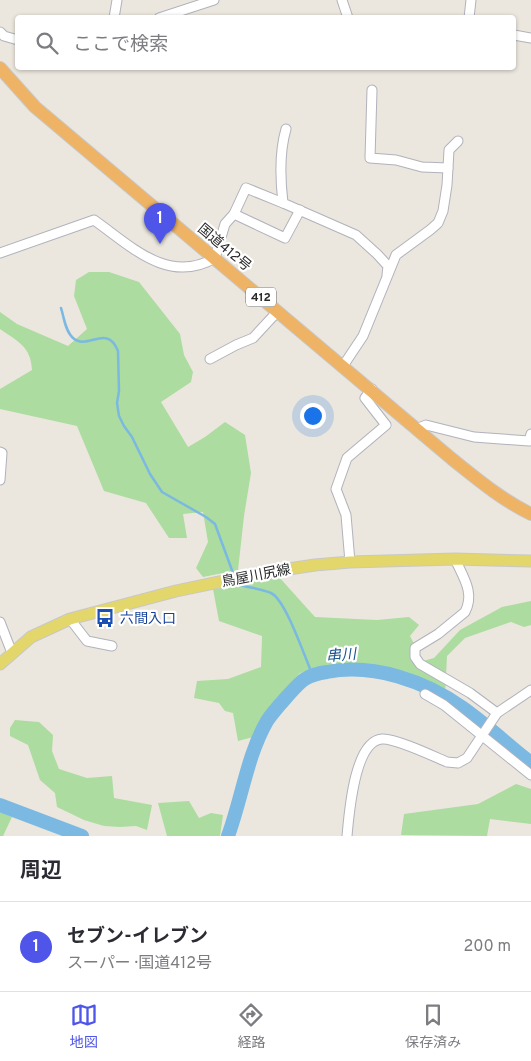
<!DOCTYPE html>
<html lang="ja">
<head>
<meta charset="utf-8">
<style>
	body { margin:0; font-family:Overpass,"Noto Sans JP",sans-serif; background:#f7f7f7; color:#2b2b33 }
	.you { position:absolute; left:312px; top:415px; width:18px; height:18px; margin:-12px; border:4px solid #fff; border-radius:50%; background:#1a73e8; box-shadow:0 0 0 8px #1a73e833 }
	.badge { display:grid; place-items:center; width:32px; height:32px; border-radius:50%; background:#4e55e8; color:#fff; font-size:16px; font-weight:700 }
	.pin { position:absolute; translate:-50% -41px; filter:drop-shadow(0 1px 2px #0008) }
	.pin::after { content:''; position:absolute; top:26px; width:18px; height:15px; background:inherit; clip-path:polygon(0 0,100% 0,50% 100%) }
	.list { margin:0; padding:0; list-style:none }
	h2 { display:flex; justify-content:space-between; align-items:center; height:65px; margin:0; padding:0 20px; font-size:21px }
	h2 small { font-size:16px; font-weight:400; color:#7c7c81 }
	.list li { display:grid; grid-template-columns:32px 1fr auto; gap:15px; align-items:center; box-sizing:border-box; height:90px; padding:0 20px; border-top:1px solid #e1e1e2 }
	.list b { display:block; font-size:19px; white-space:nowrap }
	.list p { margin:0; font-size:16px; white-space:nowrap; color:#7c7c81 }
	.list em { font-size:16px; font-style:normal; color:#7c7c81 }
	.icon { flex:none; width:28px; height:28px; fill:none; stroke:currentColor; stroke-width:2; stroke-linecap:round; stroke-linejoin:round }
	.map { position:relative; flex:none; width:531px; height:836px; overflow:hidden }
	.search { position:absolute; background:#fff; box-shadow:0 1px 4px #0004; left:15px; right:15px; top:15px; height:55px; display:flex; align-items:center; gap:12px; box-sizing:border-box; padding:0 18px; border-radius:5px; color:#7c7c81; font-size:19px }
	.sheet { height:155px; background:#fff }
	nav { display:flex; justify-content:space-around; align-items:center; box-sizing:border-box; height:70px; border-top:1px solid #e1e1e2; background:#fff; font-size:14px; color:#7c7c81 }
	nav a { display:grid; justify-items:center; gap:2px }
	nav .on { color:#4e55e8 }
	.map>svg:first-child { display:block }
	.green { fill:#acdc9f }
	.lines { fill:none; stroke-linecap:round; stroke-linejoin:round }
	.stream { stroke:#7bb9e2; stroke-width:2.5 }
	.river { stroke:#7bb9e2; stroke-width:14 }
	.minor-casing { stroke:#b1b2bc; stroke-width:11 }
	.major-casing { stroke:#c8c8c8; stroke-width:13 }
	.highway-casing { stroke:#c8c8c8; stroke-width:14 }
	.minor { stroke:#fff; stroke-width:9 }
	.major { stroke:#e3d76b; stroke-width:11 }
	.highway { stroke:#eeb365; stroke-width:12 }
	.labels { text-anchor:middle; stroke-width:4.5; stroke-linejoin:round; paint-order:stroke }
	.shield { fill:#fff; stroke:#6a6a6a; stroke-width:1 }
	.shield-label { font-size:12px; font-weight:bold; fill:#2a2a2a }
	.street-label { font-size:14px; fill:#2a2a2a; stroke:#fff }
	.transit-label { font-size:14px; fill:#164399; stroke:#fff; text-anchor:start }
	.water-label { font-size:15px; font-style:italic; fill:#1b568e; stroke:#fff }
</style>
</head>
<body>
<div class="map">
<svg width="531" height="836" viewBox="0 0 531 836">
	<rect width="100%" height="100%" fill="#ebe7de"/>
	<g class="green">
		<path d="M89,272h20l30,10 41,52 4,21 9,17 -2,10 -30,20 27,45 17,-10 20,-15 20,13 6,38 -7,43 -6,54 -35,7 -7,-9 12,-26 -5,-30 -20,2 4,24h-18l-23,-35 -42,-12 -27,-65 -77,-17v-20l32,-19c-1,-24 -15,-29 -32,-41v-17l17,12 51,22 19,-17 -13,-33 2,-16z"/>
		<polygon points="279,577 315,617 377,620 409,617 419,625 410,636 423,661 434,658 460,630 502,607 531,601 531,625 524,627 511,622 465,638 447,656 445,697 392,668 336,665 300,673 265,713 257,736 238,741 233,713 225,711 219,703 194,698 197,681 228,679 261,667 262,636 219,621 213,589"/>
		<polygon points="15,720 39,722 53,735 52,751 59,769 87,778 112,776 114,798 152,805 147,830 136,826 120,827 104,826 84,820 57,807 55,793 40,780 28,745 10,736 10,728"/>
		<polygon points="516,784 531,789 531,824 490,819 487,836 401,835 404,814 478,804"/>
		<polygon points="189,801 199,818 211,813 223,815 220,836 167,836 158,803"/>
		<polygon points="0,812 12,817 3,836 0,836"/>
	</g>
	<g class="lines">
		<g class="stream">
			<path d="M61,308c3,9 4,23 12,30 15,13 34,-15 45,13l1,40 -2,12 2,13 5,10 8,11 18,37 12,18 44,25 9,7 18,49"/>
			<path d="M241,585c9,3 21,4 30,8 15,7 34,65 42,83"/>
		</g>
		<g class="river">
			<polyline points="0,805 82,836"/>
			<path d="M228,836c14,-38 19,-80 39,-115 5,-8 31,-38 38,-42 6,-4 15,-6 22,-7 46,-9 98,9 136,36 24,17 45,37 68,55"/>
		</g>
		<g class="minor-casing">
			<g id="minor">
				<polyline points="342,0 348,18"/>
				<polyline points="114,18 117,0"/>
				<polyline points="159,18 214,0"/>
				<polyline points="469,18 471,0"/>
				<polyline points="0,32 4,36 18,40"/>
				<polyline points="514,35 531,38"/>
				<polyline points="372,90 370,158 396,160 422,167 448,168"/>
				<path d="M286,129c-7,24 -6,49 -3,74l73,32 21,19 11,12 -1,9"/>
				<polyline points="234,214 285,238 300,210"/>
				<path d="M0,253l94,-33c37,26 74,65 121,38l10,-34 9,-10 12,-26 37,15"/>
				<polyline points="210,359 236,345 253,338 278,311"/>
				<polyline points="343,366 363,336 396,255 430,230 438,223 443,211 447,185 449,150 458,141"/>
				<polyline points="416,429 426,425 474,437 529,441 531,434"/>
				<polyline points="0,452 2,453 0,480"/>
				<path d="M455,559c8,18 20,34 10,53l-27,22 -23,14v9l5,7 50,29 27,20"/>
				<polyline points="350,562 346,515 336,489 347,458 386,425 365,398 372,389"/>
				<polyline points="70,619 87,641 112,646"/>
				<polyline points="0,622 12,653"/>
				<polyline points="425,694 444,705 531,775"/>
				<path d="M347,836c2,-21 7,-95 35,-97 13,-1 51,17 65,23l11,1 9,-5 30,-45 34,-23"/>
			</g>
		</g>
		<g class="major-casing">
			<polyline id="major" points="0,664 31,637 70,619 176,591 262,573 315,565 350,562 455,559 531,561"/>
		</g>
		<g class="highway-casing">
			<path id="highway" d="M0,68l35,39 417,352c25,20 50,41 79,55"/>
		</g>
		<use href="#minor" class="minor"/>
		<use href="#major" class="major"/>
		<use href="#highway" class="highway"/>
	</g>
	<defs>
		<g id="bus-bare" transform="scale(1.5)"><path d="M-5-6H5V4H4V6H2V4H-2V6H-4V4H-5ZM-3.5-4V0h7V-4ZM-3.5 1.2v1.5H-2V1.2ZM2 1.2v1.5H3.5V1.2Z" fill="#1a4fb4" stroke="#fff" stroke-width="2.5" paint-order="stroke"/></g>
	</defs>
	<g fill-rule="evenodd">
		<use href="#bus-bare" x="105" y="618"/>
	</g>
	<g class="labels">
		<rect class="shield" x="246" y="287.5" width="30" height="19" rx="4"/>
		<g class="shield-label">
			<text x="261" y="301">412</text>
		</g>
		<g class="street-label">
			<text transform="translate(225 247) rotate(40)" y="5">国道412号</text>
			<text transform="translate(256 575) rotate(-11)" y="5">鳥屋川尻線</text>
		</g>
		<g class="transit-label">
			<text x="120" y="623">六間入口</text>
		</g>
		<g class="water-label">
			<text transform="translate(341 655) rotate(-5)" y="5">串川</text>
		</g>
	</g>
</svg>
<div class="you"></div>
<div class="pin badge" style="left:160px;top:244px">1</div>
<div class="search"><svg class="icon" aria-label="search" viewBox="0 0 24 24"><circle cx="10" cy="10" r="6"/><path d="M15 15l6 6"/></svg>ここで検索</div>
</div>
<section class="sheet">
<h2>周辺<small></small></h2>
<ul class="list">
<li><span class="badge">1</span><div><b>セブン-イレブン</b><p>スーパー · 国道412号</p></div><em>200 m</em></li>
</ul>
</section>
<nav>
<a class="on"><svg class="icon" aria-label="map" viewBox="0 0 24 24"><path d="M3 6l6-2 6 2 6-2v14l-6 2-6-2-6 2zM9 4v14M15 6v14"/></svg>地図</a>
<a><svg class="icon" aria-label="directions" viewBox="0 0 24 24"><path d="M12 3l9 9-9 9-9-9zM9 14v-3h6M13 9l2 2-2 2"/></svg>経路</a>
<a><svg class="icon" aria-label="saved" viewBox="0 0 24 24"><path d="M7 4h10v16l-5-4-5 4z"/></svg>保存済み</a>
</nav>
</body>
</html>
